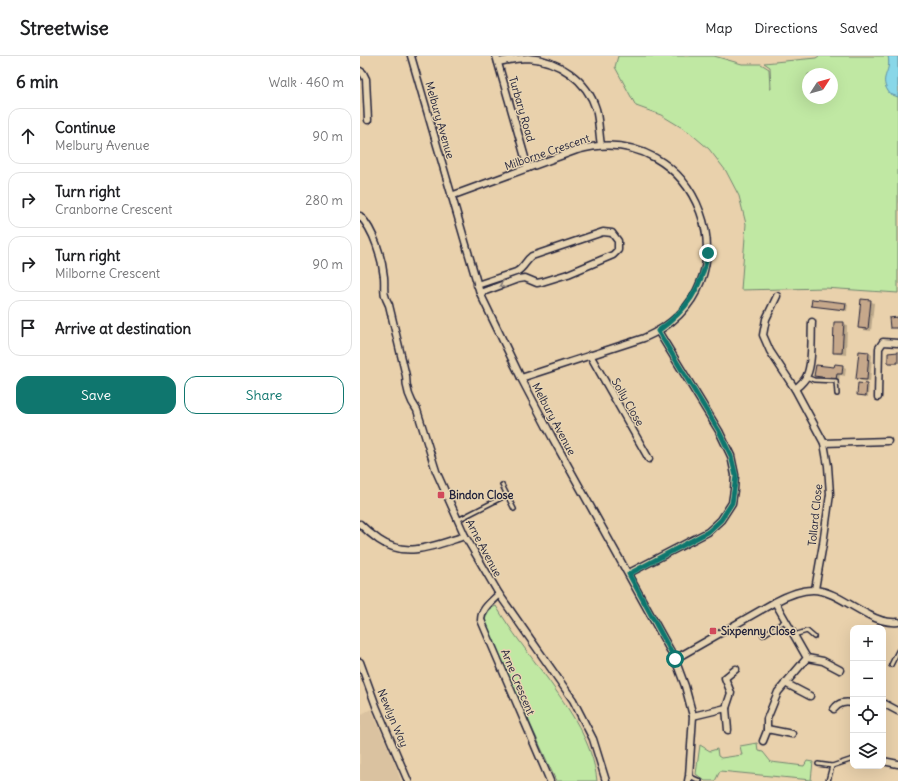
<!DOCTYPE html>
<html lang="en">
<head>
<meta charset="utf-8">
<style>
	body { margin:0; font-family:Delius,sans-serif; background:#f2f2f2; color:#202124 }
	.controls { position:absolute; right:12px; bottom:12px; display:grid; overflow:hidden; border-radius:8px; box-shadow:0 4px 16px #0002 }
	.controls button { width:36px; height:36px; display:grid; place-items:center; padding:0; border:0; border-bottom:1px solid #e0e0e0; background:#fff; color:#202124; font:20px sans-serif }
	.compass { position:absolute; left:442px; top:12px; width:36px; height:36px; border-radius:50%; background:#fff; box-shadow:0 4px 16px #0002; rotate:54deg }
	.stop { position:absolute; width:12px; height:12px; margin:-9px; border:3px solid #0f766e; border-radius:50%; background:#fff }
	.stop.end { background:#0f766e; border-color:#fff; box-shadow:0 1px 4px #0008 }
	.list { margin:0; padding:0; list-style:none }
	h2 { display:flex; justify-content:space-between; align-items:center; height:52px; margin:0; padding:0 16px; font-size:17px }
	h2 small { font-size:13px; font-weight:400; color:#757577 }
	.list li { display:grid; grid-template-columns:26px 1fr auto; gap:12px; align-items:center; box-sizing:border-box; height:56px; margin:0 8px 8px; padding:0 8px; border:1px solid #e0e0e0; border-radius:12px }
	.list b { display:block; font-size:15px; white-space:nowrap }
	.list p { margin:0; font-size:13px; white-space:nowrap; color:#757577 }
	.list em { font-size:13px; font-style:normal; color:#757577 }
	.actions { display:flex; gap:8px; padding:12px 16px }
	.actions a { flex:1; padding:9px 0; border:1px solid #0f766e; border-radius:12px; text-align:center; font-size:14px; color:#0f766e }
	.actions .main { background:#0f766e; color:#fff }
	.icon { flex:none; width:22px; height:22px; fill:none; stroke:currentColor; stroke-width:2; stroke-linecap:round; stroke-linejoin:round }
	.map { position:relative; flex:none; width:538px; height:725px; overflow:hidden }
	header { display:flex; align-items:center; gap:24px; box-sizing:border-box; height:56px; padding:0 20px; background:#fff; border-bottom:1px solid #e0e0e0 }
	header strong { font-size:19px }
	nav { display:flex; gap:22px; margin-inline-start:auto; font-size:14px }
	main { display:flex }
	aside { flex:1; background:#fff }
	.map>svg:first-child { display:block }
	.built { fill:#dac2a0 }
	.green { fill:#c0e8a3; stroke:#71856f; fill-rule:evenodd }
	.water { fill:#89d7e8; stroke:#608fa3 }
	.shadow { fill:#0003 }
	.building { fill:#c6a88b; stroke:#22223b }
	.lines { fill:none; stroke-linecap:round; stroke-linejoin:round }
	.service-casing { stroke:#22223b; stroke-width:6 }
	.minor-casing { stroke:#22223b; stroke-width:9 }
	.service { stroke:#e7d4b2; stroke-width:3 }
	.minor { stroke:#e7d4b2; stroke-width:6 }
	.oneway { stroke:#847b76 }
	.route { stroke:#0f766e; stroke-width:5 }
	.poi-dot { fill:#d1495b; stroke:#e7d4b2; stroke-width:1.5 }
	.labels { text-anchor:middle; stroke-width:3; stroke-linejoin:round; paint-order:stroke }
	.street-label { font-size:11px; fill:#22223b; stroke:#e7d4b2 }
	.poi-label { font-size:11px; font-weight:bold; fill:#22223b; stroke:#e7d4b2; text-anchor:start }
</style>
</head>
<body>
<header>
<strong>Streetwise</strong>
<nav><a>Map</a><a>Directions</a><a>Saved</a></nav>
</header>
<main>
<aside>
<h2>6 min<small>Walk · 460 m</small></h2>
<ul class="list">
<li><svg class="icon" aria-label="ahead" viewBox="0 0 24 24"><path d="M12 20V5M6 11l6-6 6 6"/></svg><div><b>Continue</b><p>Melbury Avenue</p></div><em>90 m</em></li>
<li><svg class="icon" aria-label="right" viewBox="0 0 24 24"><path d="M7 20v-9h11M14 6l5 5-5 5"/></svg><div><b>Turn right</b><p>Cranborne Crescent</p></div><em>280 m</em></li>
<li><svg class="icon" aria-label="right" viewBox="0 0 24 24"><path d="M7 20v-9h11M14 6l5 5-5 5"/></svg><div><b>Turn right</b><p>Milborne Crescent</p></div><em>90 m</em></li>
<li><svg class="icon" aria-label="arrive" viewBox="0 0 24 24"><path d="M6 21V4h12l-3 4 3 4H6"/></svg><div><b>Arrive at destination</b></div></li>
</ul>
<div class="actions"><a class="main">Save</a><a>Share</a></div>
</aside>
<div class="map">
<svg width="538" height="725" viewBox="0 0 538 725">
	<rect width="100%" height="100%" fill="#e9d1ac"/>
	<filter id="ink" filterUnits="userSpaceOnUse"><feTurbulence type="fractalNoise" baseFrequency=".025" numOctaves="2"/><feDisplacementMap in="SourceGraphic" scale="8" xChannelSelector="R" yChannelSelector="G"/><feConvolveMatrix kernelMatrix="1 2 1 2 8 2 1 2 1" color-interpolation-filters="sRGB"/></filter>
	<g filter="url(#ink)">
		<polygon class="built" points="11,653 34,705 41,725 0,725 0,659"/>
		<g class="green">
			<path d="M258,0h96l28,8h19l8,5 1,20h1l-1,-22 -6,-4 52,-5 3,-2h79v237l-73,-5 -84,2 5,-66 -7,-28 -13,-25 -17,-22 -20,-17 -28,-17 -25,-9 -21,-39zM448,18h24v24h-24z"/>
			<path d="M136,550c15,25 33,48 51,72 22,31 46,64 50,103h-41l-71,-157c0,-8 3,-15 11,-18z"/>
			<polygon points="397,687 398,695 403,696 411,706 444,710 447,705 453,706 451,724 360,715 355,725 345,725 336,718 340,689 350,695 357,693 358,700 361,702 382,699 380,690"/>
		</g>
		<path class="water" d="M528,0h10v41l-8,-3c-13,-17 2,-20 -2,-38z"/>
		<g class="shadow">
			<polygon points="510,245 514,247 511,275 503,274 499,272"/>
			<polygon points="486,248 488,249 487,255 452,250"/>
			<polygon points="484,267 487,269 486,299 477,298 474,296"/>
			<polygon points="509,297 512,299 510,326 501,325 497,323"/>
			<polygon points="538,297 538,308 532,308 529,306"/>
			<polygon points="482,310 486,312 485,320 480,319 479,324 459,322 455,319"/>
			<polygon points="499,328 509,330 508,341 498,339"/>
		</g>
		<g class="building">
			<polygon points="452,243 486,247 485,254 451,250"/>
			<polygon points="501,243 511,244 508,273 498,272"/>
			<polygon points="538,261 538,272 530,272 529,262"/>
			<polygon points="474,266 484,266 482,297 473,297"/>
			<polygon points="499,295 509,296 507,324 496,323"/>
			<polygon points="538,296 538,307 528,307 528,297"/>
			<polygon points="475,308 483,309 482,318 477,318 476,323 454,320 456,309 474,311"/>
			<polygon points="498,327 507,328 506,340 497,339"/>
		</g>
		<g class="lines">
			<g class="service-casing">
				<g id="service">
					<polyline points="446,321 454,324 476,325 477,338"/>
					<polyline points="142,429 154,453"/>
					<polyline points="98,464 147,439"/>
					<polyline points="403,579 425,565"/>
					<polyline points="434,579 447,575 454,581"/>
					<polyline points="531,609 538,595"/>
					<polyline points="458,708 472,710 493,703"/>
					<polyline points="329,720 340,725"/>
					<polyline points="468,725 472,710"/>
				</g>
			</g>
			<g class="minor-casing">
				<g id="minor">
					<polyline points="51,0 120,237 161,322 192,381 315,603 325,630 333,660 329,720 328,725"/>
					<polyline points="136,0 168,112"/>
					<path d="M138,6c10,-2 20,-4 30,-4 30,2 59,22 68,51 3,11 3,25 5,36"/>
					<polyline points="0,15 3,17 6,23 8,64"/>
					<path d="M91,140l126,-46c120,-34 186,136 67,188l-123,40"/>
					<path d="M0,160c14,14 22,42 24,61 1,13 -2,15 5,28l17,71c0,13 3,23 11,34l19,61 29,65 34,58 74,106 20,39 13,42"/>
					<path d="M117,229l39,-13c8,-4 9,-11 16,-16l71,-24 9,1 6,8v9l-5,5 -45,19 -26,8 -5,1 -12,-5 -7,1 -38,14"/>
					<polyline points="417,240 406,263 403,279 410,295 435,333 464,387 468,410 470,438 463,488 455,533"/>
					<polyline points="230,299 289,403"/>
					<path d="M435,333c5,-4 10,-8 12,-14 6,-13 4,-38 5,-53"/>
					<polyline points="518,341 519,292 523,286 538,287"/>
					<polyline points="464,387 528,385"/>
					<path d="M0,468c6,6 12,11 19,16 27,19 57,5 86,-4"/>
					<polyline points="269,517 348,476 361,464 372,447 374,434 375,419 371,400 359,375 298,275"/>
					<path d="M139,538c-8,8 -18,15 -18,26l69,161"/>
					<polyline points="447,602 463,605 480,614"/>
					<path d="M315,603l100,-57c45,-24 54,-8 94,13 9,5 18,8 29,7"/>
					<polyline points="0,606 16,650 48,725"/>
					<polyline points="425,627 450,640"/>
					<polyline points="523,647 538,655"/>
					<polyline points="366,652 371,637 365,622 376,613"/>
					<path d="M474,653c5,-7 11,-7 19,-6"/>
					<polyline points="333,660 366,652 368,674"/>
					<polyline points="407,673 432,678"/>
					<polyline points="403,685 407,675 407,663 418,636 447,602 415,546"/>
					<polyline points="523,705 538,708"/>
				</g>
			</g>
			<use href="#service" class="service"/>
			<use href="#minor" class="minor"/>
		</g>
		<defs><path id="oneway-chevron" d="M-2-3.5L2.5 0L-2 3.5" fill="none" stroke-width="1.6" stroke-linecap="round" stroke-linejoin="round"/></defs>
		<use class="oneway" href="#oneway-chevron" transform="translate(142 229) rotate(161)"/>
	</g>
	<g class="lines" filter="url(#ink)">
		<path class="route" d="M315,603l-46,-85 79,-42 13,-12 11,-17 2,-13 2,-14 -5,-20 -12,-25 -61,-100c29,-21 43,-42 50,-78"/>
	</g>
	<g class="poi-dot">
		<rect x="77" y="435" width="8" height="8" rx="2"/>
		<rect x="349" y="571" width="8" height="8" rx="2"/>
	</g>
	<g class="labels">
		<g class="street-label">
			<text transform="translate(162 53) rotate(74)" y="4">Turbary Road</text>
			<text transform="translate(80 64) rotate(74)" y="4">Melbury Avenue</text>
			<text transform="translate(187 96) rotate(-19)" y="4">Milborne Crescent</text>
			<text transform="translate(268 346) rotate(60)" y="4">Solly Close</text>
			<text transform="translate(194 363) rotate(62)" y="4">Melbury Avenue</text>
			<text transform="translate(455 459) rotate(-84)" y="4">Tollard Close</text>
			<text transform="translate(124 492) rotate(62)" y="4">Arne Avenue</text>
			<text transform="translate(158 626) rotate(67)" y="4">Arne Crescent</text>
			<text transform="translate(33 662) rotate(67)" y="4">Newlyn Way</text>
		</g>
		<g class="poi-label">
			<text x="89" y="443">Bindon Close</text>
			<text x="361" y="579">Sixpenny Close</text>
		</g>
	</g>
</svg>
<div class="controls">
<button>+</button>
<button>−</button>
<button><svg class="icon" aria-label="locate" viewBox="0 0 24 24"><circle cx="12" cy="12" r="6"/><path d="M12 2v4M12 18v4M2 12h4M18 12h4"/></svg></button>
<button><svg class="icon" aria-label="layers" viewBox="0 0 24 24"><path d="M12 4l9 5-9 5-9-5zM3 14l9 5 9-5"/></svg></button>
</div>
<svg class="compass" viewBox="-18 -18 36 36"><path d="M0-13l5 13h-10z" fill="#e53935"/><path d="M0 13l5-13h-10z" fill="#757577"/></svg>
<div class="stop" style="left:315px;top:603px"></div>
<div class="stop end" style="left:348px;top:197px"></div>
</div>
</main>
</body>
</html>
